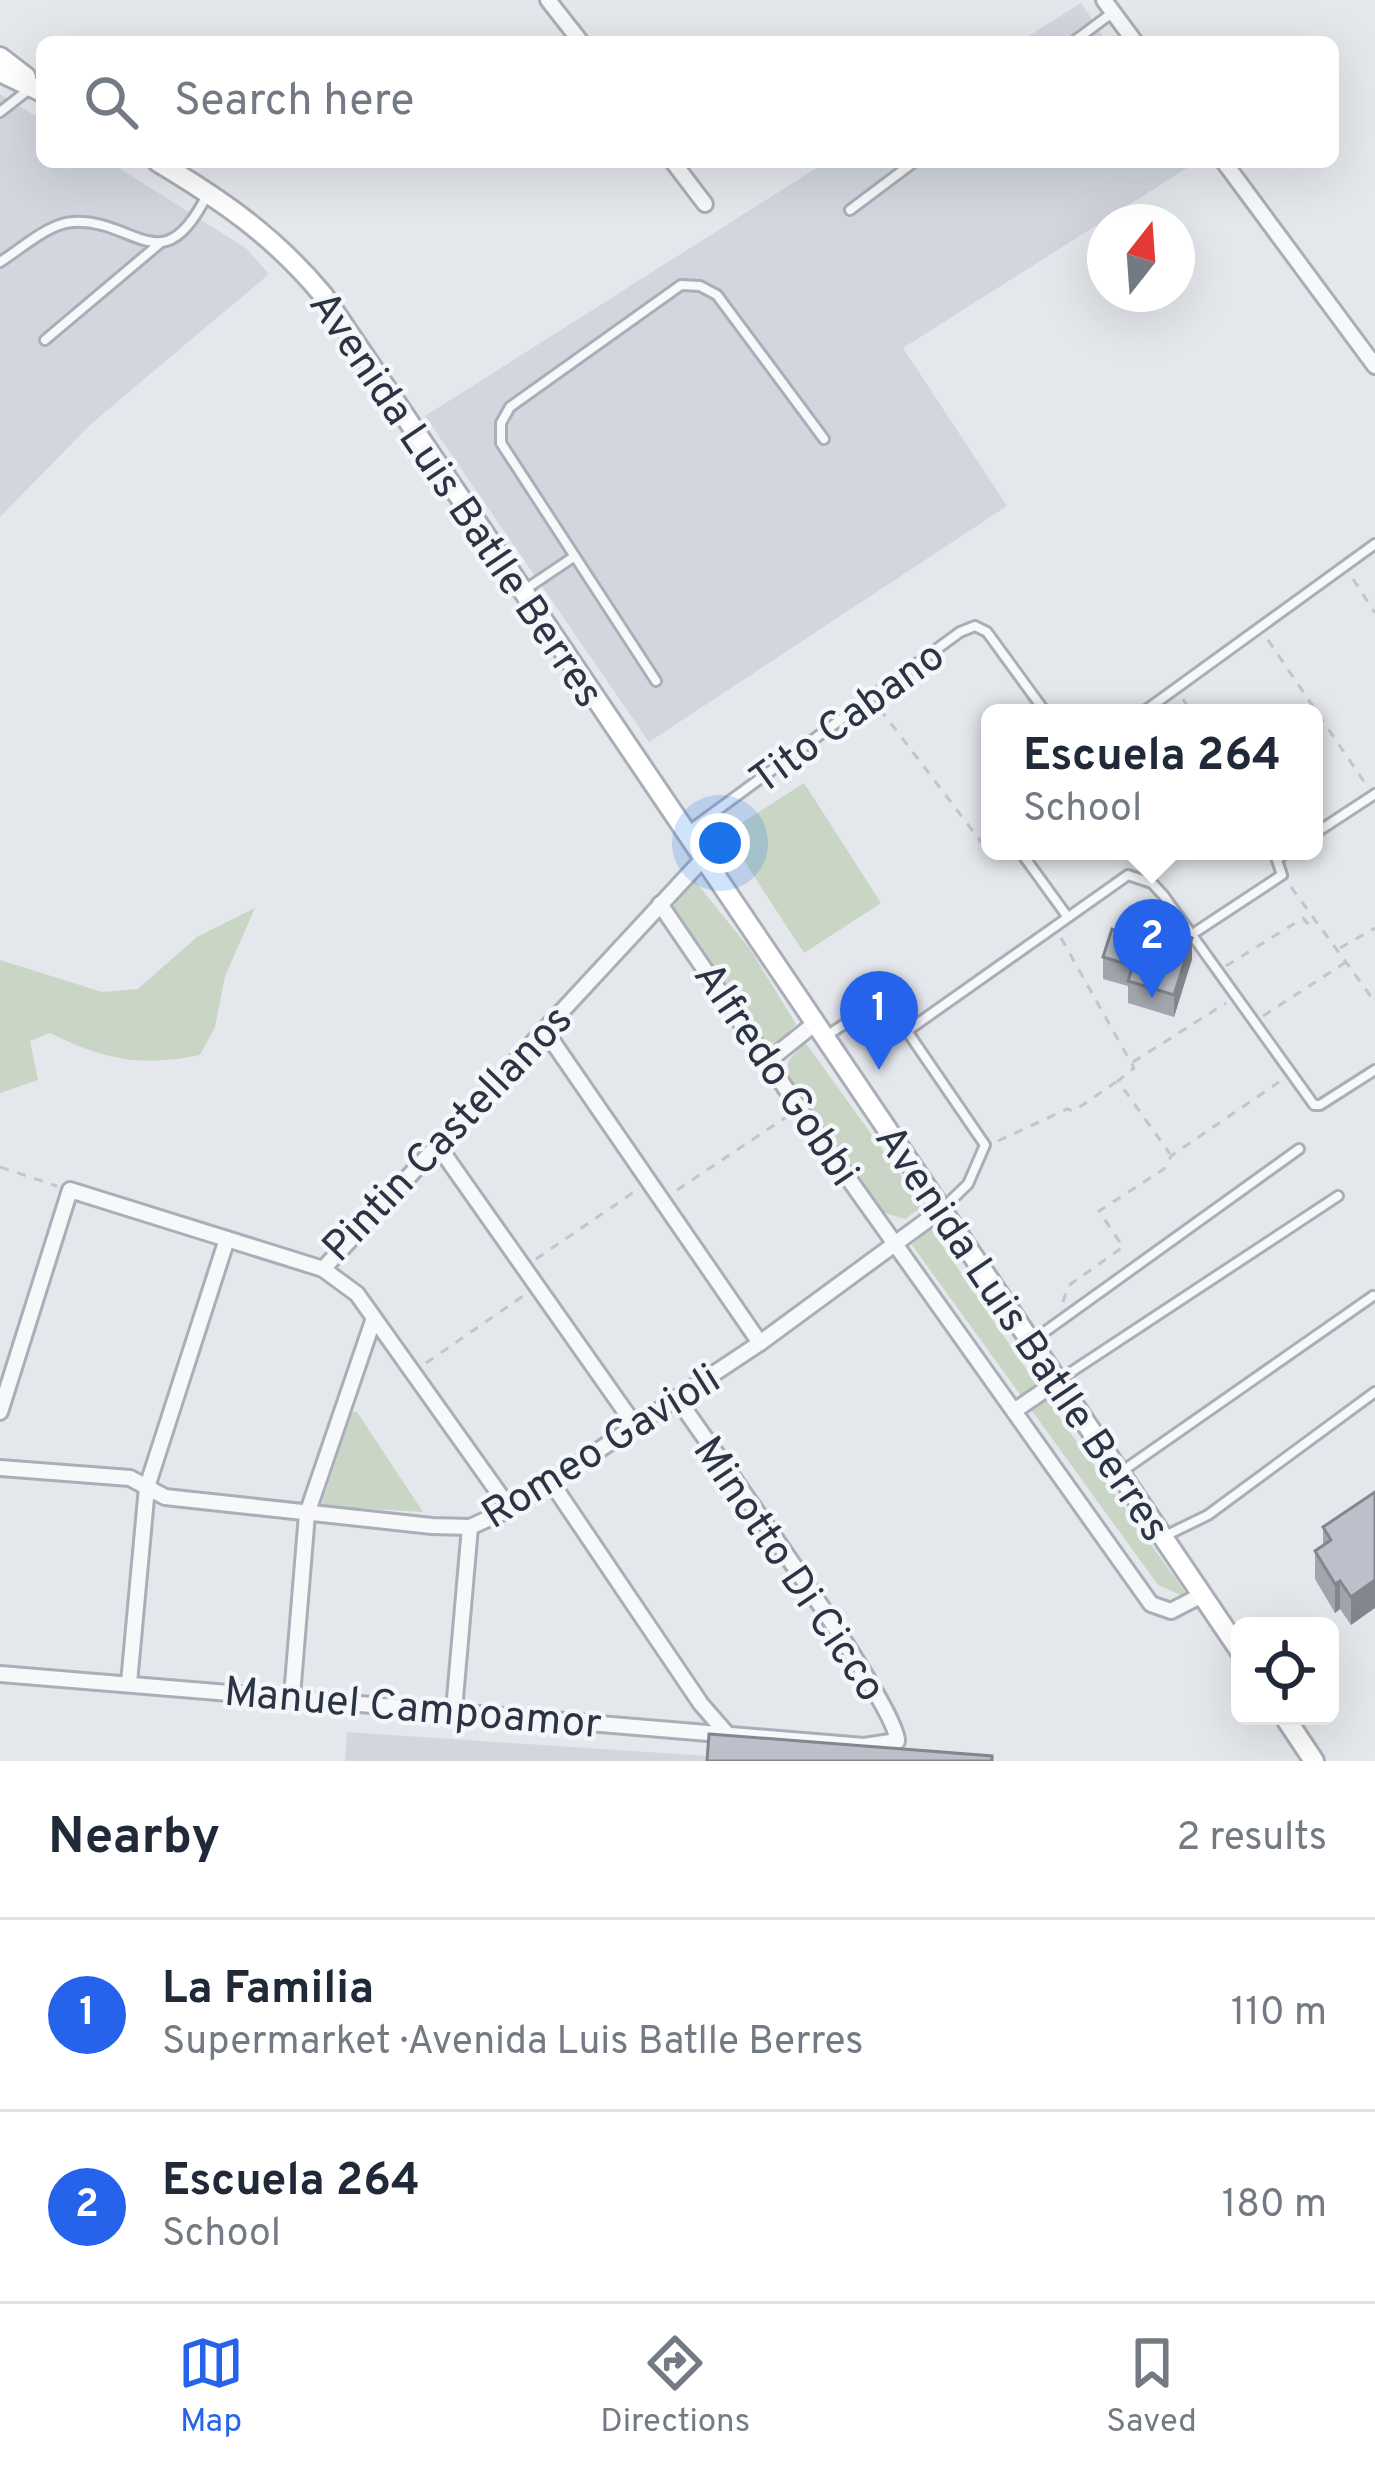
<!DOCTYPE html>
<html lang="en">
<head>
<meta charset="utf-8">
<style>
	body { margin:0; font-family:Overpass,sans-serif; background:#f2f2f3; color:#1f2937 }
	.controls { position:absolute; right:36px; bottom:36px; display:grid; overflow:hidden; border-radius:18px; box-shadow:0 12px 48px #0002 }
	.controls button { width:108px; height:108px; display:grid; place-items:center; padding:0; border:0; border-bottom:3px solid #e0e1e3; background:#fff; color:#1f2937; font:60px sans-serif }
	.compass { position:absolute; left:1087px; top:204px; width:108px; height:108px; border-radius:50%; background:#fff; box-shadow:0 12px 48px #0002; rotate:17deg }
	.you { position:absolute; left:720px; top:843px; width:42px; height:42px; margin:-30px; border:9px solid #fff; border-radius:50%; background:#1a73e8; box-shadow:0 0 0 18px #1a73e833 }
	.badge { display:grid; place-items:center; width:78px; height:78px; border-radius:50%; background:#2563eb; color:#fff; font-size:39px; font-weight:700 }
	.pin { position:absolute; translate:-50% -99px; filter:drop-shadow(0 3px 6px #0008) }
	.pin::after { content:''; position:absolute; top:63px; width:42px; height:36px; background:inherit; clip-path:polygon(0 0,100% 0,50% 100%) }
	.popup { position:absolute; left:981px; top:704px; width:342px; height:156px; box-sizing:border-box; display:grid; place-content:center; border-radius:18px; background:#fff; filter:drop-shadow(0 3px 9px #0005); font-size:39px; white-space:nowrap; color:#747a83 }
	.popup b { font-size:45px; color:#1f2937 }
	.popup::after { content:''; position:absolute; left:50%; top:100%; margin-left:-24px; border:24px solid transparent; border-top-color:#fff }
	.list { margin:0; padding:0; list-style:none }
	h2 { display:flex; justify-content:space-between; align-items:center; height:156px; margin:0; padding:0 48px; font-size:51px }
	h2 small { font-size:39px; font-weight:400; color:#747a83 }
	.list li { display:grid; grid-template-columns:78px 1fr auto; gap:36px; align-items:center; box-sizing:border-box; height:192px; padding:0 48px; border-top:3px solid #e0e1e3 }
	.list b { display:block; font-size:45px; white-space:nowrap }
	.list p { margin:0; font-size:39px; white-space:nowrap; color:#747a83 }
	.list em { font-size:39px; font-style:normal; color:#747a83 }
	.icon { flex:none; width:66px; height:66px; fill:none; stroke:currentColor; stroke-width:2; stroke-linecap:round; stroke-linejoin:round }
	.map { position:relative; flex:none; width:1375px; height:1761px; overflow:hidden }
	.search { position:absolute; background:#fff; box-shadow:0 12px 48px #0002; left:36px; right:36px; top:36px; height:132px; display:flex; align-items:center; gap:30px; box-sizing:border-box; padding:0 42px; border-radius:18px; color:#747a83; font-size:45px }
	.sheet { height:540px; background:#fff }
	nav { display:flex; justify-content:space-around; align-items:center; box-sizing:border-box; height:168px; border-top:3px solid #e0e1e3; background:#fff; font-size:33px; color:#747a83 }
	nav a { display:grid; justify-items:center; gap:6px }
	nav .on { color:#2563eb }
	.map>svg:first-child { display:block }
	.built { fill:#d2d6de }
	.green { fill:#c9d6c5 }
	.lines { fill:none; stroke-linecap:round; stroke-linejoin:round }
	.service-casing { stroke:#a9aeb7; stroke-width:14 }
	.minor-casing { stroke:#a9aeb7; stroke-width:20 }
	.secondary-casing { stroke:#a9aeb7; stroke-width:24 }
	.path { stroke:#c2c5cb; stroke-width:3; stroke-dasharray:9 9; stroke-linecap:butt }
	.service { stroke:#f7f8fa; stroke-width:8 }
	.minor { stroke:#f7f8fa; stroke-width:14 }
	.secondary { stroke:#fff; stroke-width:18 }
	.wall { fill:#a1a5ae }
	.shaded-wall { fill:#83868d }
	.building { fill:#bbc0ca; stroke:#83868d; stroke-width:3 }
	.labels { text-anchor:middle; stroke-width:9; stroke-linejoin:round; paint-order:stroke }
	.street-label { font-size:42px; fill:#2b3445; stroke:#f4f6f9 }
</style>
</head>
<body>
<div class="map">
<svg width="1375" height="1761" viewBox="0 0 1375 1761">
	<rect width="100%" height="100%" fill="#e4e7ec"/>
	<g class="built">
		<polygon points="1081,3 1107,42 1019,42"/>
		<polygon points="0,94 42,120 42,162 109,162 246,248 269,274 92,423 0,517"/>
		<polygon points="826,162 1187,162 1190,166 903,348 1007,506 649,742 425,416"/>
		<polygon points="347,1732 781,1761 345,1761"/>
	</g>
	<g class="green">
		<polygon points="804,783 881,903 804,953 726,833"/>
		<polygon points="695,881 750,949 796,1024 780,1042 765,1044 673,909 678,895"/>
		<path d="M255,908l-30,68 -10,51 -15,28c-60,12 -95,5 -150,-22l-20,8 8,39 -38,13v-133l102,32 36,-3 59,-52z"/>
		<polygon points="805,1042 923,1206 905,1219 878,1211 786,1075 789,1060"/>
		<polygon points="930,1227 1047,1400 1185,1592 1181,1595 1158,1585 912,1245"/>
		<polygon points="352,1412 357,1412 423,1512 321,1506"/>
	</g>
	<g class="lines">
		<g class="service-casing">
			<g id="service">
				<polyline points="1073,42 1112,13"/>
				<polyline points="0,112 32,87"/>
				<polyline points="850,210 914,162"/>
				<path d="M0,262c21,-13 49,-39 73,-40 62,-4 89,63 134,-27"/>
				<polyline points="45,340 159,244"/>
				<polyline points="523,591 572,558"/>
				<polyline points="656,681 501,443 501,423 510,407 681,285 700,286 717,295 824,439"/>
				<polyline points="1142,713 1375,544"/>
				<polyline points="686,833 960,632 975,626 987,632 1046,713"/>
				<polyline points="1314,834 1375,794"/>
				<polyline points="1020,851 1067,916"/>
				<polyline points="1191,935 1282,875 1277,860 1287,851"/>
				<polyline points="907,1031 985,1145 968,1184 942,1209"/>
				<path d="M826,1036c35,-22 44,-35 81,-5l221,-156 24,8 12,13 150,209h6l55,-35"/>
				<polyline points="1032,1341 1299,1149"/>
				<polyline points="1059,1380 1338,1196"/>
				<polyline points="1121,1472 1373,1296"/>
				<polyline points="1165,1536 1208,1515 1375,1392"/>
			</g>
		</g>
		<g class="minor-casing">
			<g id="minor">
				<polyline points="548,0 581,42"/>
				<polyline points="1104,0 1135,42"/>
				<polyline points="673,162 705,204"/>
				<polyline points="1224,162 1375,366"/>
				<polyline points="660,904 814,1130 1151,1604 1171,1611 1202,1595"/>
				<polyline points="546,1032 760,1343"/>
				<polyline points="768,1061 813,1025"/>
				<polyline points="439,1147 634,1424"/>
				<polyline points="323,1269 357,1294 510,1509"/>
				<polyline points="1014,1411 1058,1381"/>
				<polyline points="0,1412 70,1190 323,1269 702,860"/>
				<polyline points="0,1468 130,1478 165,1497 432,1526 470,1527 510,1509 760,1343 941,1210"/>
				<polyline points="551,1482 701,1704 728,1735"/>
				<path d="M0,1674l864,72 33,-5c2,-34 -188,-296 -220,-343"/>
				<polyline points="129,1683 147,1487 227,1239"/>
				<polyline points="292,1696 307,1514 374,1318"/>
				<polyline points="454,1710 470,1527"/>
			</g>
		</g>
		<g class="secondary-casing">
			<g id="secondary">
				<polyline points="0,57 26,77"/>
				<polyline points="0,72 42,92"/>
				<path d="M158,162c65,39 116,74 165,133l917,1356"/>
				<polyline points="1284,1716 1314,1761"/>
			</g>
		</g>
		<g class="path">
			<polyline points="1353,579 1375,613"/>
			<polyline points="1268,640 1367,786"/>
			<polyline points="1183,699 1192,713"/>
			<polyline points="880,709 982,843 990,838"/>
			<polyline points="1291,887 1375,1002"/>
			<polyline points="1061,938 1134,1068 1118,1081 1170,1154"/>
			<polyline points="1340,948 1375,928"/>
			<polyline points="1226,966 1303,918 1307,923 1313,918"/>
			<polyline points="1263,1016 1346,962"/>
			<polyline points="1133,1062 1226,1003"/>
			<polyline points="998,1141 1067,1109 1074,1111 1116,1082"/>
			<polyline points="0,1167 57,1186"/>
			<polyline points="677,1190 789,1115"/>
			<polyline points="536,1259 637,1190"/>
			<polyline points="1063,1302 1068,1286 1123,1247 1099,1211 1164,1169 1171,1156 1279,1082"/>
			<polyline points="426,1363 526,1294"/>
		</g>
		<use href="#service" class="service"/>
		<use href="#minor" class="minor"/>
		<use href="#secondary" class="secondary"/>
	</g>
	<g class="wall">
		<polygon points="1103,957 1192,959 1174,1017 1128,1003 1128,986 1103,979"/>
		<polygon points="1375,1492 1351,1625 1340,1609 1335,1613 1315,1579 1315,1551 1323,1545 1323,1527"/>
	</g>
	<g class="shaded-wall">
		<polygon points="1192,938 1192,959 1174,1017 1174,995"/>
		<polygon points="1375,1580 1375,1608 1351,1625 1351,1597"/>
		<polygon points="1340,1581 1340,1609 1335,1613 1335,1584"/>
	</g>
	<g class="building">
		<polygon points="1146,924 1192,938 1174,995 1128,981 1133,966 1103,957 1112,929 1142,938"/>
		<polygon points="1375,1492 1375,1580 1351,1597 1340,1581 1335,1584 1315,1551 1331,1540 1323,1527"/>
		<polygon points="709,1734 992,1756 992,1761 707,1761"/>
	</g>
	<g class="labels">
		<g class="street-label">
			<text transform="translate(458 498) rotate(56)" y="15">Avenida Luis Batlle Berres</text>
			<text transform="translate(846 716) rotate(-36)" y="15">Tito Cabano</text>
			<text transform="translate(778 1073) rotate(56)" y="15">Alfredo Gobbi</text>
			<text transform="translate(446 1132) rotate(-46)" y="15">Pintin Castellanos</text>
			<text transform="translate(1024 1332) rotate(56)" y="15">Avenida Luis Batlle Berres</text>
			<text transform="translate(600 1445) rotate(-32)" y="15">Romeo Gavioli</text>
			<text transform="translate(791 1568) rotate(56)" y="15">Minotto Di Cicco</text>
			<text transform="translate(413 1706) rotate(5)" y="15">Manuel Campoamor</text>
		</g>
	</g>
</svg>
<div class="controls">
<button><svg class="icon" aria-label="locate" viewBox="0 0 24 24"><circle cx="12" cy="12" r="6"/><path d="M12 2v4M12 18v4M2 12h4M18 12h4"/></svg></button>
</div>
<svg class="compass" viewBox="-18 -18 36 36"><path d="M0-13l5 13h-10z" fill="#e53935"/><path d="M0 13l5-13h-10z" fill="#747a83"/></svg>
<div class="you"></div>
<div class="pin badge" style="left:879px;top:1070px">1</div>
<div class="pin badge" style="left:1152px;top:998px">2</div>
<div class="popup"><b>Escuela 264</b>School</div>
<div class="search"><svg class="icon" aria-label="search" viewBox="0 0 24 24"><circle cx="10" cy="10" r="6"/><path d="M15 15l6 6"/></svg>Search here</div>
</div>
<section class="sheet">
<h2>Nearby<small>2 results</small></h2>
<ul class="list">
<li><span class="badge">1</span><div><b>La Familia</b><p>Supermarket · Avenida Luis Batlle Berres</p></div><em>110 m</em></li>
<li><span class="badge">2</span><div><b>Escuela 264</b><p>School</p></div><em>180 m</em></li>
</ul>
</section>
<nav>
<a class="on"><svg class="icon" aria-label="map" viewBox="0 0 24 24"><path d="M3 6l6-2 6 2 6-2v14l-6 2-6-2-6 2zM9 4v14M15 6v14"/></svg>Map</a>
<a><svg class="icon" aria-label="directions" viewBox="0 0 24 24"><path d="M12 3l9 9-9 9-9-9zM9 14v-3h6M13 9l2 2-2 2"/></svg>Directions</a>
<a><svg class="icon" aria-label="saved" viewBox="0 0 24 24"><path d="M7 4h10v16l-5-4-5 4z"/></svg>Saved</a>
</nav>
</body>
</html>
